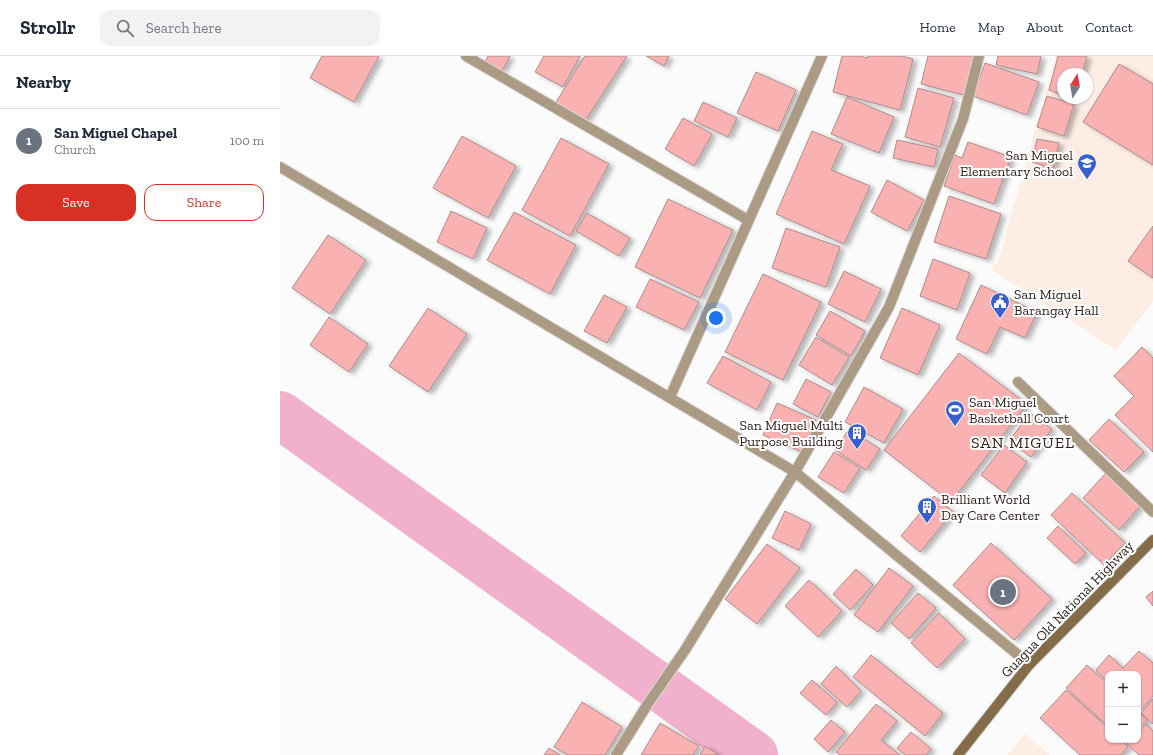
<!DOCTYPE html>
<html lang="en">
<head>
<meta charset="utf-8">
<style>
	body { margin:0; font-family:"Zilla Slab",serif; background:#f2f2f3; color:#1f2937 }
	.controls { position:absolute; right:12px; bottom:12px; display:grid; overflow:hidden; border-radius:8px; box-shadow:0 1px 3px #0004 }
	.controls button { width:36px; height:36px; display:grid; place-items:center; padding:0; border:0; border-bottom:1px solid #e0e1e3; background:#fff; color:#1f2937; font:20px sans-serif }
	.compass { position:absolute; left:777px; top:12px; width:36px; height:36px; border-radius:50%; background:#fff; box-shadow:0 1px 3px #0004; rotate:11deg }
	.you { position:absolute; left:436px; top:262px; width:14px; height:14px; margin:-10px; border:3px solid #fff; border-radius:50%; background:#1a73e8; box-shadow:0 0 0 6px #1a73e833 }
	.badge { display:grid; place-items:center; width:26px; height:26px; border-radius:50%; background:#d93025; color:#fff; font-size:13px; font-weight:700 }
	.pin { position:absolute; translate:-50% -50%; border:2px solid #fff; box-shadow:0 1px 4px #0006 }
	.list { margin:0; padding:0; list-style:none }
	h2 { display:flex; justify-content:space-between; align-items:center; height:52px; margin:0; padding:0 16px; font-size:17px }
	h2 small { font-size:13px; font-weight:400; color:#747a83 }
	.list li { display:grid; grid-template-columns:26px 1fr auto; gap:12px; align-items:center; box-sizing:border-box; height:64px; padding:0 16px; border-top:1px solid #e0e1e3 }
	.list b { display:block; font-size:15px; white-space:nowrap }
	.list p { margin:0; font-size:13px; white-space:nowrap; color:#747a83 }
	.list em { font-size:13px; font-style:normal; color:#747a83 }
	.actions { display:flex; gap:8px; padding:12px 16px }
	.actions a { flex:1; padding:9px 0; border:1px solid #d93025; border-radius:12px; text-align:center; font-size:14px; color:#d93025 }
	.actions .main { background:#d93025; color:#fff }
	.icon { flex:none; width:22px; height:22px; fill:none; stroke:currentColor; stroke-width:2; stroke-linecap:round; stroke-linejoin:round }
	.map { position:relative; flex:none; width:873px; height:699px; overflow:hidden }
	header { display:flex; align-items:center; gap:24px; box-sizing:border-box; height:56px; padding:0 20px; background:#fff; border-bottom:1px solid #e0e1e3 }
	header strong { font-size:19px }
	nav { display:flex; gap:22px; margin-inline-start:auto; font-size:14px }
	.search { width:280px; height:36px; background:#f2f2f3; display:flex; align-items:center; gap:10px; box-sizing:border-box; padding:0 14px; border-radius:12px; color:#747a83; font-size:15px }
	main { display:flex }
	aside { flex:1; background:#fff }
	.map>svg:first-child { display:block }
	.built { fill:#fdede5; fill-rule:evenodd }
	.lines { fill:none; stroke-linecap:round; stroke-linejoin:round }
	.river { stroke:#f1b0cc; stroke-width:48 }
	.building { fill:#f9b1b1; stroke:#ad8c8b; filter:url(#shadow) }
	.service-casing { stroke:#dad8d7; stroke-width:12 }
	.minor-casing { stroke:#dad8d7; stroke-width:12 }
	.secondary-casing { stroke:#dad8d7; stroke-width:12 }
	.service { stroke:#ab9a84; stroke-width:10 }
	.minor { stroke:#ab9a84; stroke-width:10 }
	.secondary { stroke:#846c4b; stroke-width:10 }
	.labels { text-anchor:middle; stroke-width:4; stroke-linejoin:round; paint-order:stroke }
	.poi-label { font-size:14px; fill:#2b201a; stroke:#fff; text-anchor:start }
	.street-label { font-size:14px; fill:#2b201a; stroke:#fff }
	.quarter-label { font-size:16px; letter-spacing:1px; fill:#2b201a; stroke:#fff }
</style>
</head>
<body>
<header>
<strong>Strollr</strong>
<div class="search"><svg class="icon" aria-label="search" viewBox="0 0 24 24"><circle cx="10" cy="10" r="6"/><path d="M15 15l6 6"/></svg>Search here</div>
<nav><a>Home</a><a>Map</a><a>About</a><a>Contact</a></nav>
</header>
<main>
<aside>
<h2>Nearby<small></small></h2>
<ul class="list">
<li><span class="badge" style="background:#6b7280">1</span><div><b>San Miguel Chapel</b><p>Church</p></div><em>100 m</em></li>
</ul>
<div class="actions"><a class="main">Save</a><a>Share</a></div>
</aside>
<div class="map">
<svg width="873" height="699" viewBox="0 0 873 699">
	<defs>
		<filter id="shadow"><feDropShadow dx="4.5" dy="2.5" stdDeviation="2" flood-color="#0004"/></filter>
	</defs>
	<rect width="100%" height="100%" fill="#fbfbfb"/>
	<g class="built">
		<path d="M776,0h97v245l-37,49 -126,-81 8,-7zM783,18h24v24h-24z"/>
		<polygon points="745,678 770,699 727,699"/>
	</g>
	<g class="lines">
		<polyline class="river" points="0,359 474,699"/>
	</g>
	<g class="building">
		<polygon points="42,0 99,0 74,46 30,22"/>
		<polygon points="208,0 230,0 222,15 205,6"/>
		<polygon points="264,0 300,0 283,31 255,16"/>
		<polygon points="305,0 347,0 305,65 276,46"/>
		<polygon points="366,0 389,0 384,10"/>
		<polygon points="562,0 580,0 587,2 588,0 622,0 633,3 620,54 553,36"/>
		<polygon points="648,0 694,0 684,39 641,28"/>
		<polygon points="718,0 761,0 757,18 716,9"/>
		<polygon points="778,0 807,0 802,18 783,18 783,39 769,34"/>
		<polygon points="705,7 759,26 747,59 693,40"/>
		<polygon points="839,8 873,28 873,109 803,66"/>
		<polygon points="476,16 516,34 498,75 457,57"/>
		<polygon points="638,32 674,42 660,91 625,81"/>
		<polygon points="767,40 794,48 784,80 757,71"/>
		<polygon points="567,41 614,61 599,97 551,78"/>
		<polygon points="423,46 457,62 448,81 414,65"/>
		<polygon points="403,62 432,78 414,110 385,93"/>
		<polygon points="532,75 563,88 551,114 590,130 564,188 496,158"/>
		<polygon points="182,80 236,110 208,162 153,132"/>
		<polygon points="281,82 329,108 290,180 242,154"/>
		<polygon points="757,83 779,87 773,112 752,106"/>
		<polygon points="617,84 658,93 654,111 613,102"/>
		<polygon points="688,86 731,101 714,148 664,130 675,99 682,102"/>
		<polygon points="607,124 644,144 627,175 591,156"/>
		<polygon points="669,140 721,158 706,203 654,186"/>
		<polygon points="388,143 453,174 420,242 355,211"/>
		<polygon points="171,155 207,172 193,203 157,186"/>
		<polygon points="234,156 296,189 270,238 207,204"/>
		<polygon points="307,157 350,182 339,200 296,175"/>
		<polygon points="873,170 873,222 848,205"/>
		<polygon points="506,172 560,191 546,231 492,212"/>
		<polygon points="48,179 86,204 50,258 12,232"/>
		<polygon points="653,203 690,217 677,254 640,240"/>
		<polygon points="564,215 601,233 585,266 548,248"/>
		<polygon points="483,218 541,246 503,324 445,296"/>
		<polygon points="370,223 419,246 404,274 356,251"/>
		<polygon points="701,229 757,256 745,282 720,271 707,298 676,283"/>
		<polygon points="324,239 347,251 327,287 304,275"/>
		<polygon points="148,252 187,278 148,336 109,310"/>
		<polygon points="622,252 660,269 638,319 600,302"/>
		<polygon points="550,255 585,275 571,300 536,279"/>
		<polygon points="49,261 88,288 69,316 30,289"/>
		<polygon points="536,281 569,301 552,329 519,309"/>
		<polygon points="862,291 873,302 873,396 835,359 854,340 834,320"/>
		<polygon points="679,297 747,348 671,446 604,394"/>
		<polygon points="443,300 491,326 477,354 427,327"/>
		<polygon points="526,323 551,336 538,361 513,348"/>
		<polygon points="584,331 623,353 604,387 565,366"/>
		<polygon points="497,347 536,364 522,396 483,379"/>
		<polygon points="750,357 772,373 751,401 729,385"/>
		<polygon points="829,363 864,396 844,416 809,384"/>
		<polygon points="569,373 600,393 586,414 555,394"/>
		<polygon points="724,389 747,406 725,437 701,419"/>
		<polygon points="554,396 580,412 564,437 538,421"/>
		<polygon points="826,417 861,449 839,474 803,442"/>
		<polygon points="792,437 845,487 824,509 771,459"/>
		<polygon points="654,440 673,456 640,496 621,480"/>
		<polygon points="505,455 531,468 519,494 492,482"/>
		<polygon points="778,470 806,497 795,508 767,482"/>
		<polygon points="711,487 772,543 734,584 673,529"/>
		<polygon points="487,488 520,512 477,568 445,543"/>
		<polygon points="609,512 633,530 598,576 574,559"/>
		<polygon points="576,513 593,529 570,554 553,538"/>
		<polygon points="529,524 562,555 538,581 505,550"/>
		<polygon points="873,535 873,550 866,541"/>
		<polygon points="638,537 656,552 629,583 611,567"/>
		<polygon points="659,557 685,583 657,612 631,587"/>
		<polygon points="859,595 873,607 873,640 860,655 858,653 858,618 828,618 828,626 816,614 829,599 843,612"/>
		<polygon points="591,599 663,657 645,680 573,621"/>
		<polygon points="807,609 828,628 828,670 786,632"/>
		<polygon points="556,610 581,635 567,651 541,628"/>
		<polygon points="532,624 557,646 546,659 520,637"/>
		<polygon points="786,634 828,672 828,684 841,684 848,691 841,699 800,699 760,662"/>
		<polygon points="873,643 873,668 861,657"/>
		<polygon points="302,646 342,671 325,699 288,699 274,691"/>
		<polygon points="596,648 617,665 601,684 620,699 560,699 556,696"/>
		<polygon points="858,655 867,664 858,674"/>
		<polygon points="551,664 565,676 548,696 534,683"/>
		<polygon points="380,667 419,690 413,699 361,699"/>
		<polygon points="866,668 873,675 873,699 859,699 847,688 851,684 858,684 858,677"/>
		<polygon points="631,676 651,693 646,699 625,699 617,692"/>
		<polygon points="425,690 439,699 420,699"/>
		<polygon points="269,692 280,699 264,699"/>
	</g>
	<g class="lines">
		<g class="service-casing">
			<polyline id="service" points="738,326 873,456"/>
		</g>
		<g class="minor-casing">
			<g id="minor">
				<polyline points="186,0 468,164"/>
				<polyline points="0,111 515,416 742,602 749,609"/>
				<polyline points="390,341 542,0"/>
				<polyline points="336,699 369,646 405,594 515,416 609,251 683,63 699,0"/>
			</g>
		</g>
		<g class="secondary-casing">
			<polyline id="secondary" points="678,699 749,609 873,484"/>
		</g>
		<use href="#service" class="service"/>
		<use href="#minor" class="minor"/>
		<use href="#secondary" class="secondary"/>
	</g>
	<defs>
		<g id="school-pin" transform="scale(1)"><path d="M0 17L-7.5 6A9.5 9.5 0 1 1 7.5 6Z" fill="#385fd0" stroke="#fff"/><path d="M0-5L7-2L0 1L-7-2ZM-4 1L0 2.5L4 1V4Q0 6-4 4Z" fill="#fff"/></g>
		<g id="civic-pin" transform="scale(1)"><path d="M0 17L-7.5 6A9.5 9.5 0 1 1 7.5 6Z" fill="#385fd0" stroke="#fff"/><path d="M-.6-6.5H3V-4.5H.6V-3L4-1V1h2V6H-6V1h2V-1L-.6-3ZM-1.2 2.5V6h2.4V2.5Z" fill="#fff"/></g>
		<g id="stadium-pin" transform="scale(1)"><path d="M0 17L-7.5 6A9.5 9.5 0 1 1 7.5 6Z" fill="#385fd0" stroke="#fff"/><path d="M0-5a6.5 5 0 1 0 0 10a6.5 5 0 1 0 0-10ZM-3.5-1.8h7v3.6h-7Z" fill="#fff"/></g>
		<g id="building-pin" transform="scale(1)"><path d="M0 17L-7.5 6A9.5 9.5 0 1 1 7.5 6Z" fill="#385fd0" stroke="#fff"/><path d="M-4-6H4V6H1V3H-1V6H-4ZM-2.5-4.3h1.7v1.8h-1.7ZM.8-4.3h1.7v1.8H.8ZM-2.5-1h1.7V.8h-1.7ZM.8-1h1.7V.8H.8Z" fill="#fff"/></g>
	</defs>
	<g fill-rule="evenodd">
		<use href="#school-pin" x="807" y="107"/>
		<use href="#civic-pin" x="720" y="246"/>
		<use href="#stadium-pin" x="675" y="354"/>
		<use href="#building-pin" x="577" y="377"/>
		<use href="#building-pin" x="647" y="451"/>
	</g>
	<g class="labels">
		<g class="poi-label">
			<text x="793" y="104" text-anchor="end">San Miguel<tspan x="793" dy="16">Elementary School</tspan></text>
			<text x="734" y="243">San Miguel<tspan x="734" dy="16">Barangay Hall</tspan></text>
			<text x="689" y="351">San Miguel<tspan x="689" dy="16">Basketball Court</tspan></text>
			<text x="563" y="374" text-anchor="end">San Miguel Multi<tspan x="563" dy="16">Purpose Building</tspan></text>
			<text x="661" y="448">Brilliant World<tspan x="661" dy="16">Day Care Center</tspan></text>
		</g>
		<g class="street-label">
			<text transform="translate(787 553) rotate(-46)" y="5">Guagua Old National Highway</text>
		</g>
		<g class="quarter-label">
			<text x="743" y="392">SAN MIGUEL</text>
		</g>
	</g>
</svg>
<div class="controls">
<button>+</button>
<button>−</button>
</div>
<svg class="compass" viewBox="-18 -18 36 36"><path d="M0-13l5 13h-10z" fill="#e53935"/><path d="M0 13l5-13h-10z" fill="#747a83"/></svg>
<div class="you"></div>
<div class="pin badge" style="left:723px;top:536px;background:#6b7280">1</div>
</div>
</main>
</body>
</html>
